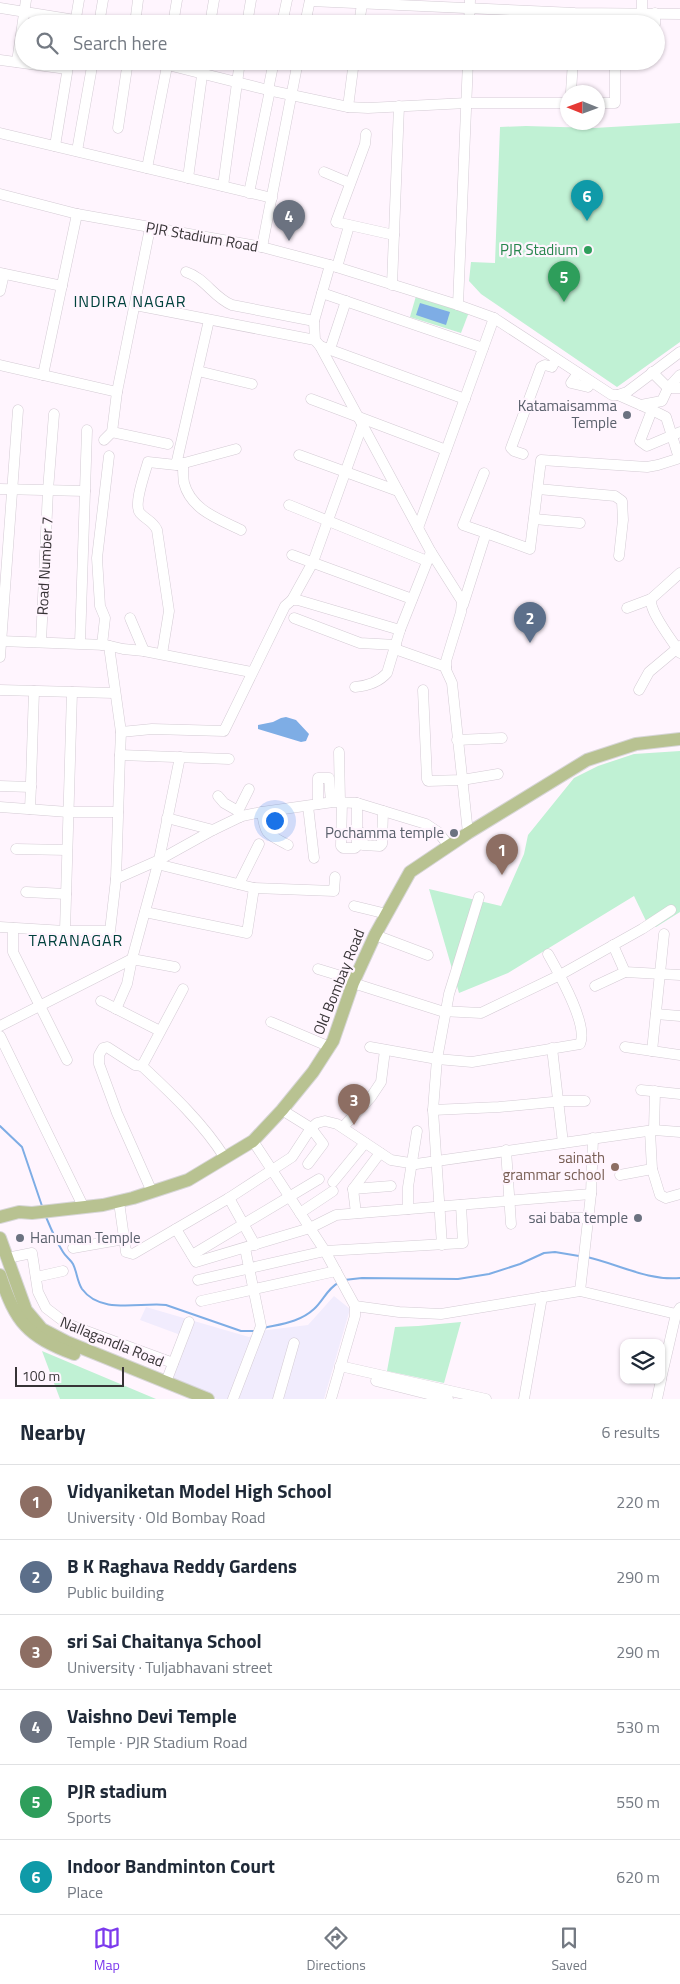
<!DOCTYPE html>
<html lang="en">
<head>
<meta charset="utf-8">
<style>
	body { margin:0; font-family:"Titillium Web",sans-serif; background:#f2f2f3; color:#1f2937 }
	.controls { position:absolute; right:15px; bottom:15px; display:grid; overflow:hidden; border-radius:10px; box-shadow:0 1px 4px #0004 }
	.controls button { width:45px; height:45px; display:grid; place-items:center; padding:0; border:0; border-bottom:1px solid #e0e1e3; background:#fff; color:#1f2937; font:25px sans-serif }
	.compass { position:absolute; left:560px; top:85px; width:45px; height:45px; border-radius:50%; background:#fff; box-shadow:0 1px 4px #0004; rotate:271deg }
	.scale { position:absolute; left:15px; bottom:12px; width:109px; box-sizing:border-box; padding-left:5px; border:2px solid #373336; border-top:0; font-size:14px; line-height:18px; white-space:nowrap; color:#373336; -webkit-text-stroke:4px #fff5fe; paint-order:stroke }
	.you { position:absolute; left:274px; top:820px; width:18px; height:18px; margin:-12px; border:4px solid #fff; border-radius:50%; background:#1a73e8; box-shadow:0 0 0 8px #1a73e833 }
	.badge { display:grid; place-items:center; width:32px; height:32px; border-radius:50%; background:#7c3aed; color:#fff; font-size:16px; font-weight:700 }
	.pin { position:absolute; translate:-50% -41px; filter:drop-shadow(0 1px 2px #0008) }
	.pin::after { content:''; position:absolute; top:26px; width:18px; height:15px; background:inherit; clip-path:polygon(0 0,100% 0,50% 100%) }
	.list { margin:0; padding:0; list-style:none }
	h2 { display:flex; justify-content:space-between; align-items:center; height:65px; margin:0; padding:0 20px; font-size:21px }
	h2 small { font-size:16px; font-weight:400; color:#747a83 }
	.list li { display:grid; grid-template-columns:32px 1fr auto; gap:15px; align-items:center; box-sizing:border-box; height:75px; padding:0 20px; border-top:1px solid #e0e1e3 }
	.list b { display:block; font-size:19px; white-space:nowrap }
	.list p { margin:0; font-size:16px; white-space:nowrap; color:#747a83 }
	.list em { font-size:16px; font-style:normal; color:#747a83 }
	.icon { flex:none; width:28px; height:28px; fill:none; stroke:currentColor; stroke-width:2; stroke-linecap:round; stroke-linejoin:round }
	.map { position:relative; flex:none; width:680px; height:1399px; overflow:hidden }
	.search { position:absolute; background:#fff; box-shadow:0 1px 4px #0004; left:15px; right:15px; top:15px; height:55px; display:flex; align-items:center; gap:12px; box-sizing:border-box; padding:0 18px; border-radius:28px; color:#747a83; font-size:19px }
	.sheet { height:515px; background:#fff }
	nav { display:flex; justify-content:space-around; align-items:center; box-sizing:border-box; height:70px; border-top:1px solid #e0e1e3; background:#fff; font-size:14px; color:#747a83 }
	nav a { display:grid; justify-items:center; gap:2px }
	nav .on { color:#7c3aed }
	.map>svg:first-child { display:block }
	.commercial { fill:#f1ecfd }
	.green { fill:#c0f1d4 }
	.water { fill:#7eade5 }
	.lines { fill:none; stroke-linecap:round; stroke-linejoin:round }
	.stream { stroke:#7eade5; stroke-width:2 }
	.minor-casing { stroke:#d4cbd4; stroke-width:11 }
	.major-casing { stroke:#d7d6d7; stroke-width:14 }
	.minor { stroke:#fff; stroke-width:10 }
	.major { stroke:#b8c291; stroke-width:12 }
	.leisure-dot { fill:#2e9e5b; stroke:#fff5fe; stroke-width:2 }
	.worship-dot { fill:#6b7280; stroke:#fff5fe; stroke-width:2 }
	.education-dot { fill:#8d6e63; stroke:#fff5fe; stroke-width:2 }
	.labels { text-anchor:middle; stroke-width:4.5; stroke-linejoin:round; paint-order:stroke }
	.street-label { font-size:15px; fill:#373336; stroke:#fff5fe }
	.leisure-label { font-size:15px; fill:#27864d; stroke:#fff5fe; text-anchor:end }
	.worship-label { font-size:15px; fill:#5b616d; stroke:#fff5fe; text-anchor:end }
	.education-label { font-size:15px; fill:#785e54; stroke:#fff5fe; text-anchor:end }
	.neighbourhood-label { font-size:16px; letter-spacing:1px; fill:#00413c; stroke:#fff5fe }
</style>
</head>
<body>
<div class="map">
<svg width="680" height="1399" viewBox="0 0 680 1399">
	<rect width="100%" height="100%" fill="#fff5fe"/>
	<polygon class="commercial" points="334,1296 350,1309 324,1399 217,1399 170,1379 186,1337 140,1320 146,1307 249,1337 259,1331 308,1325"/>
	<g class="green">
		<polygon points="680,123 680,342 617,387 481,294 469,281 471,262 495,263 500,127 526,126 594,128"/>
		<polygon points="416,296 469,312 461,333 410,317"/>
		<polygon points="680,751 680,912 656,927 647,923 634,896 508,973 459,993 429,889 501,906 524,854 528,835 574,778 598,766 634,754"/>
		<polygon points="461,1322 444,1383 387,1371 395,1327 418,1326"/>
		<polygon points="42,1351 156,1399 60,1399"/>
	</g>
	<g class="water">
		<polygon points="420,303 450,312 446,325 416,315"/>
		<polygon points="286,717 296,720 309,734 306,741 301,742 258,729 258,725 273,722 281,718"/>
	</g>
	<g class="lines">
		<g class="stream">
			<polyline points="0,1126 22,1147 42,1206"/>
			<path d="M46,1217c5,12 10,24 17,35 3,5 7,7 10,12 4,8 4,17 9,25 19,26 58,13 84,16l75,26h13"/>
			<path d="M587,1257c31,7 61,24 93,21"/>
			<polyline points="344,1280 362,1278 458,1279 489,1274 520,1264 544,1253 555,1252 579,1256"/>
			<path d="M264,1328c17,-4 36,-6 50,-19 9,-8 13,-20 24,-26"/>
		</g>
		<g class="minor-casing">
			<g id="minor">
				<polyline points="310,1 575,13 680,14"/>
				<polyline points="0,8 75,20"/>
				<polyline points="642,13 642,0"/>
				<polyline points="655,13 655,24"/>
				<polyline points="75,24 79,0"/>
				<polyline points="99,24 103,0"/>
				<polyline points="135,24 138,0"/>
				<polyline points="173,24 177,0"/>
				<polyline points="210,24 214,0"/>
				<polyline points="247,24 251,0"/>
				<polyline points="282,24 287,0"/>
				<polyline points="305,24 310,0"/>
				<polyline points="359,24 362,4"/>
				<polyline points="469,24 470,0"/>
				<polyline points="0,60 67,69"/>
				<polyline points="152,61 268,90 348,107 368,108 467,103 568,103"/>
				<polyline points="17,62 26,0"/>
				<polyline points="268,90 274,61"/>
				<polyline points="571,92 573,61"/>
				<polyline points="598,103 615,103 615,61"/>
				<polyline points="348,107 354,61"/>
				<polyline points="118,128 128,61"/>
				<polyline points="0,133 272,198"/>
				<polyline points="366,134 365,144 336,222 394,235"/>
				<polyline points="55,146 69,61"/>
				<polyline points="77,151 93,61"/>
				<polyline points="147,168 168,61"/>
				<polyline points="324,172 350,183"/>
				<polyline points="188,178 204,61"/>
				<polyline points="223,186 240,61"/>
				<polyline points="249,193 270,90"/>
				<polyline points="0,194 77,214 262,247 330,265 458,305 494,318 612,395 618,395 627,392 680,352"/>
				<polyline points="262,247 298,61"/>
				<polyline points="330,265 314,321 315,340 320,346 431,552 462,601 461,612 446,661 446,670 452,683 468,833"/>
				<polyline points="337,267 349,226"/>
				<path d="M186,272c19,6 28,26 46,33l82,16"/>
				<polyline points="0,273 62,286"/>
				<polyline points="392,285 399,106"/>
				<polyline points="0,291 4,274"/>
				<polyline points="322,293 483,348"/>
				<polyline points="135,305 315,340"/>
				<polyline points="458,305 468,61"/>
				<polyline points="320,346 465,399"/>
				<polyline points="330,349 346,301"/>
				<polyline points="0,365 117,392"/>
				<polyline points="198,371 252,384"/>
				<polyline points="652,372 668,388 680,388"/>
				<polyline points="578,373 571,383 588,387 591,382"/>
				<polyline points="43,375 77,214"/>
				<polyline points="618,395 652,410 640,441 647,446 680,432"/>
				<polyline points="311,399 446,450"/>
				<polyline points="641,405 662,401 668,388 680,375"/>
				<polyline points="652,410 666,417 679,458"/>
				<polyline points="112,432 168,444"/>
				<polyline points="104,440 112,432 117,392 150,228"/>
				<polyline points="523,454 514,451 511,448 541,367 545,365 552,367 556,359"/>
				<polyline points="299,455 398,491"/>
				<path d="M183,463c0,7 0,14 1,20 7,27 35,36 57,47"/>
				<polyline points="177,465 236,449"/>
				<polyline points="484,473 463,525 486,533"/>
				<polyline points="0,489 85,491"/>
				<polyline points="538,489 615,496 622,501 623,520 619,556"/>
				<polyline points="289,505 427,561"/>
				<polyline points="534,519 580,523"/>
				<polyline points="418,528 494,318"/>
				<polyline points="292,555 412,599"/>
				<path d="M680,573l-29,26c-2,13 22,42 29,54"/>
				<polyline points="292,600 313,562 363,423"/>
				<polyline points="463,605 486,533 530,549 541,460 647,467 658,465 680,458"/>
				<polyline points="627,608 651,599"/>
				<polyline points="130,618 144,651"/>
				<polyline points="294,618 360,643 396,645"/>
				<polyline points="0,641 106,645 123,649 144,651 251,672"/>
				<polyline points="41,642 48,490 54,414"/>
				<polyline points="80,643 87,430"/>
				<polyline points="102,645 105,618 100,606 97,558 109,456"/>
				<polyline points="109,646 121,732 120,755"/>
				<polyline points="395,649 446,667"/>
				<path d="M162,654l7,-43 -12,-81c-4,-9 -11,-10 -17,-17 -7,-8 5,-40 8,-51l28,3 33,-145"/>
				<polyline points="0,657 18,410"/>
				<path d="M355,687c11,-1 24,-5 32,-14l13,-43 31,-78"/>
				<polyline points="0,690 114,693"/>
				<polyline points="423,690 427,779 428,781 462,780 498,774"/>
				<polyline points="639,690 649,672 680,646"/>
				<polyline points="121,732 152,729 224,731 285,606 292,600 298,600 400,630"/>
				<polyline points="457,740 502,738"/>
				<polyline points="339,752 340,802"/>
				<polyline points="31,782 34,691"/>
				<polyline points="0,786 31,787"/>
				<polyline points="218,796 224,803 238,811"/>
				<polyline points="342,802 341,846 343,848 355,848 357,846 357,803"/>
				<polyline points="318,804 318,778 329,778 331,802"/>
				<polyline points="308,806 314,858"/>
				<polyline points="0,807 68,812 118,812"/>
				<polyline points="30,809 31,785"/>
				<path d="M262,812c3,24 6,22 26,33"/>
				<polyline points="240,817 238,811 249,789"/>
				<polyline points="167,818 213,830"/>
				<polyline points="362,833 363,845 380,846 382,844 383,811"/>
				<polyline points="16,849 67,850"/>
				<polyline points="116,879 159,860 213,830 242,816 262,812 333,802 357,803 426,824 438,832 449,846"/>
				<polyline points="239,884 259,844"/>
				<polyline points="254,888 334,891 335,877"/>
				<polyline points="26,892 66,894"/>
				<polyline points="354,906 387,914"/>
				<polyline points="145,912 247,933 254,888 157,864"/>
				<polyline points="0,927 65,931 110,931 116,879 120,755 229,759"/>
				<polyline points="13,928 13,952 67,1060"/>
				<polyline points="65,931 72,692"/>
				<polyline points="375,935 428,955"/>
				<polyline points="613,945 625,972 680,975"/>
				<polyline points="318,969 354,980"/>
				<polyline points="353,983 441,1011 481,1013 560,975 642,929 671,910"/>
				<polyline points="595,986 625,972"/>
				<polyline points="101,1001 160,1031"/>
				<polyline points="116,1009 127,984 132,959 175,967"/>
				<polyline points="656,1014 680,1016"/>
				<polyline points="271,1022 330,1047"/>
				<polyline points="0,1026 132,959 159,860 180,757"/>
				<polyline points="0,1036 84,1208"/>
				<path d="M370,1047l67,12 35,3 108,-18c9,-19 -22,-72 -32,-90"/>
				<polyline points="625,1047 680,1055"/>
				<polyline points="552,1048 563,1143"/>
				<polyline points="652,1051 664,934"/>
				<path d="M142,1066c30,28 61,57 83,92"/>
				<polyline points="641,1090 680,1094"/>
				<polyline points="282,1110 311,1128 317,1123 325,1121 337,1124 391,1160 416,1164 654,1130 680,1132"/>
				<polyline points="433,1110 499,1107 563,1101 585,1101"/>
				<polyline points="343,1127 371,1097 381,1082 385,1050"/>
				<polyline points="654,1130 655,1091"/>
				<polyline points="650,1131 652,1169 660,1195 666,1198 680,1194"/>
				<polyline points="253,1141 325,1251 355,1306 355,1316 331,1399"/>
				<polyline points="506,1150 511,1224"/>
				<polyline points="620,1175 652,1169"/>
				<polyline points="333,1182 365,1143"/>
				<polyline points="353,1189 391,1186"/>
				<polyline points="152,1192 117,1113 99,1064 99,1055 103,1048 107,1047 135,1065 142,1066 183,989"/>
				<polyline points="229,1198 255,1245"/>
				<polyline points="119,1202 126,1252 133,1254 229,1198 292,1157 311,1128 323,1144 308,1164"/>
				<polyline points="408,1209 408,1187 417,1131"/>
				<polyline points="300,1213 333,1191"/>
				<polyline points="356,1213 353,1189 380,1153"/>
				<polyline points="554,1218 589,1218"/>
				<polyline points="176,1229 196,1262 310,1228 336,1215 591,1194"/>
				<polyline points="442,1245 433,1110 437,1059 449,994 479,897"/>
				<polyline points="73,1248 124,1239"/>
				<polyline points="192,1255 319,1179"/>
				<polyline points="7,1258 32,1253 38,1292 46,1308 67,1324 173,1363"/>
				<polyline points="36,1277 63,1271"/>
				<polyline points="198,1280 325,1251 463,1243 461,1205"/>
				<polyline points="580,1291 591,1194 593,1138"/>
				<polyline points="201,1301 336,1271"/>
				<polyline points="355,1306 399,1312 441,1314 580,1291 676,1314"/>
				<polyline points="340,1366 486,1399"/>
				<polyline points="661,1379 676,1314 680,1308"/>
				<polyline points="376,1381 448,1399"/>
				<polyline points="166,1382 189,1322"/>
				<polyline points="233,1399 261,1326 245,1248"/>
				<polyline points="278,1399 294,1343"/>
				<polyline points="524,1399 542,1297"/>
				<polyline points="657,1399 661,1380"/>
			</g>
		</g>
		<g class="major-casing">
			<g id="major">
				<polyline points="0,1217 19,1212 32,1213 103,1205 133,1198 188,1180 253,1141 282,1110 313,1072 333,1041 353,983 375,935 410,872 468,833 587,760 636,744 680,739"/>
				<polyline points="0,1238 26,1310 42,1329 67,1342 208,1399"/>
				<path d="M0,1275c16,48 27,61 74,79"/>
			</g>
		</g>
		<use href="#minor" class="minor"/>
		<use href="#major" class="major"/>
	</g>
	<circle class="leisure-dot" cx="588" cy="250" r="5"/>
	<g class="worship-dot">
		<circle cx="627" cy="415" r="5"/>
		<circle cx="454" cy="833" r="5"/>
		<circle cx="638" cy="1218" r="5"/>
		<circle cx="20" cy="1238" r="5"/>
	</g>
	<circle class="education-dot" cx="615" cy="1167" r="5"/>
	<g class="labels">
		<g class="street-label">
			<text transform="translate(202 237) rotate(10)" y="5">PJR Stadium Road</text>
			<text transform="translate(45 566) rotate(-87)" y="5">Road Number 7</text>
			<text transform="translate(339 982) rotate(-68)" y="5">Old Bombay Road</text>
			<text transform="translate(112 1342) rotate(22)" y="5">Nallagandla Road</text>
		</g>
		<g class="leisure-label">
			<text x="578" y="255">PJR Stadium</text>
		</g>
		<g class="worship-label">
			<text x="617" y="411">Katamaisamma<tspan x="617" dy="17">Temple</tspan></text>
			<text x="444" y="838">Pochamma temple</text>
			<text x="628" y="1223">sai baba temple</text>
			<text x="30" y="1243" text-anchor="start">Hanuman Temple</text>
		</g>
		<g class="education-label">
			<text x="605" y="1163">sainath<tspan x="605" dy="17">grammar school</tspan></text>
		</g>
		<g class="neighbourhood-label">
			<text x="130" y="307">INDIRA NAGAR</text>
			<text x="76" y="946">TARANAGAR</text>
		</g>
	</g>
</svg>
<div class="controls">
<button><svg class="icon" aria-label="layers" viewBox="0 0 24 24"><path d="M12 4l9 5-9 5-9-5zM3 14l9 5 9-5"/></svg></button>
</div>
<svg class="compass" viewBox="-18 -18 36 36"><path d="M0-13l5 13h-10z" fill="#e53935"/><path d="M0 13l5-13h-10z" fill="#747a83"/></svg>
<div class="scale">100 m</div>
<div class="you"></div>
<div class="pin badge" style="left:502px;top:875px;background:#8d6e63">1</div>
<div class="pin badge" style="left:530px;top:643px;background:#5c6f8a">2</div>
<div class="pin badge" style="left:354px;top:1125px;background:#8d6e63">3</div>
<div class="pin badge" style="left:289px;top:241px;background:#6b7280">4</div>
<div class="pin badge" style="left:564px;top:302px;background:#2e9e5b">5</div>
<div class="pin badge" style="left:587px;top:221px;background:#0f9aa8">6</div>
<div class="search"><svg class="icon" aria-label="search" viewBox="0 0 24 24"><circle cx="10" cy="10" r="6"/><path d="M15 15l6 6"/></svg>Search here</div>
</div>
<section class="sheet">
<h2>Nearby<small>6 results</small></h2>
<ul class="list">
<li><span class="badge" style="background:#8d6e63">1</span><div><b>Vidyaniketan Model High School</b><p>University · Old Bombay Road</p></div><em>220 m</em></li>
<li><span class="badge" style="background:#5c6f8a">2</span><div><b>B K Raghava Reddy Gardens</b><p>Public building</p></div><em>290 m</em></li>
<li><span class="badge" style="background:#8d6e63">3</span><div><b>sri Sai Chaitanya School</b><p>University · Tuljabhavani street</p></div><em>290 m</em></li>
<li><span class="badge" style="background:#6b7280">4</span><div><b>Vaishno Devi Temple</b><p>Temple · PJR Stadium Road</p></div><em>530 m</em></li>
<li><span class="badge" style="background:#2e9e5b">5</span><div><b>PJR stadium</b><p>Sports</p></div><em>550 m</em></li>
<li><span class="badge" style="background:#0f9aa8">6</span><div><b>Indoor Bandminton Court</b><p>Place</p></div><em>620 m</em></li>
</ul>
</section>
<nav>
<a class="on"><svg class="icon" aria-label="map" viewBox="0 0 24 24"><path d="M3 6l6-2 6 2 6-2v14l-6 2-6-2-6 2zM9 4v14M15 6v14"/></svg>Map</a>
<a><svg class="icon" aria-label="directions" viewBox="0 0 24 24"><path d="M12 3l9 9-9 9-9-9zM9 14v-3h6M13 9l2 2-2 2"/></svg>Directions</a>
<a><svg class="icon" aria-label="saved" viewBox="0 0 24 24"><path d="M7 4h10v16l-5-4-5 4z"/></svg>Saved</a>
</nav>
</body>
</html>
